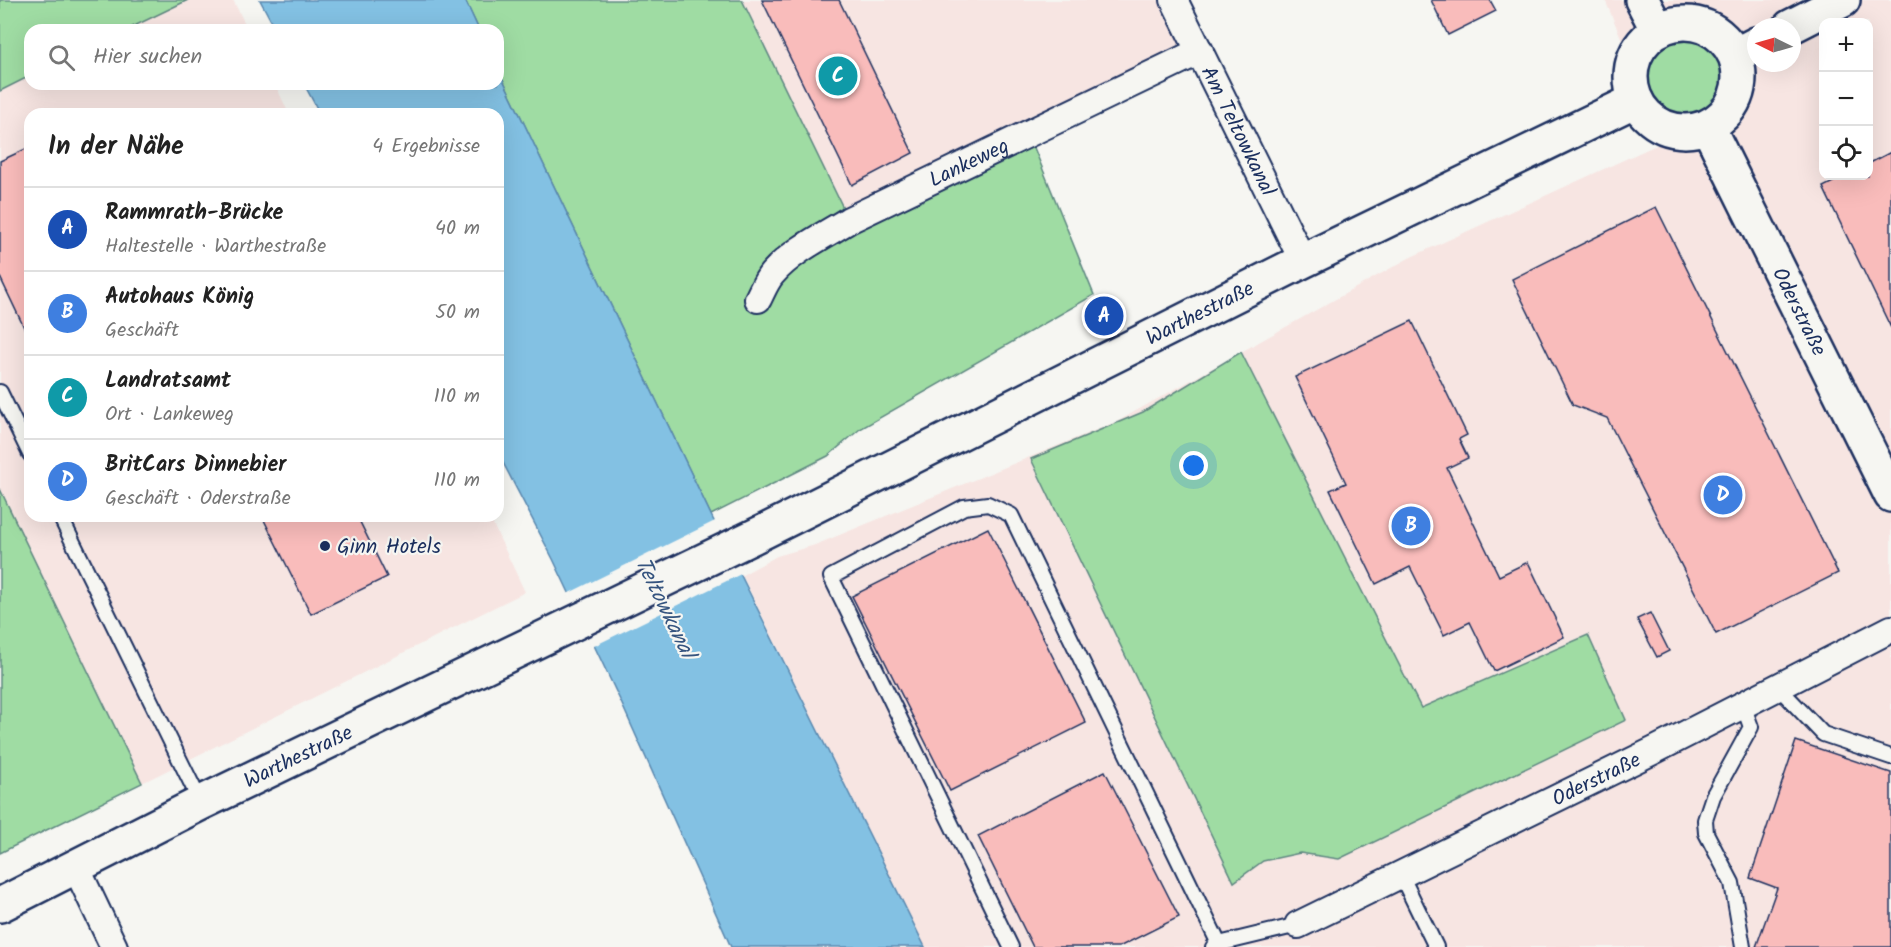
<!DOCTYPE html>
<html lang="de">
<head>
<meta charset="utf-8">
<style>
	body { margin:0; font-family:Kalam,sans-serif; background:#f2f2f2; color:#222 }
	.controls { position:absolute; right:18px; top:18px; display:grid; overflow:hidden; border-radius:12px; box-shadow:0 6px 24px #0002 }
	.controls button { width:54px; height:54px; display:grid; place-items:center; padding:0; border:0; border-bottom:2px solid #e0e0e0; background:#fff; color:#222; font:30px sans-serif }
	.compass { position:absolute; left:1747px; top:18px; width:54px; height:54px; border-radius:50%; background:#fff; box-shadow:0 6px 24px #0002; rotate:275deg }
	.you { position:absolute; left:1194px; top:466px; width:21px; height:21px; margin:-15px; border:4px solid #fff; border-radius:50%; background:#1a73e8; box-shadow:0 0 0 9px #1a73e833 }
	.badge { display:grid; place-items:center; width:39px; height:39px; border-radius:50%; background:#db2777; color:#fff; font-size:20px; font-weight:700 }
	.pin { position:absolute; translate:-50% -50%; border:3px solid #fff; box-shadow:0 2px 6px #0006 }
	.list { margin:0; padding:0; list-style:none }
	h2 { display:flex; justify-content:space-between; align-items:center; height:78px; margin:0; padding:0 24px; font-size:26px }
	h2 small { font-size:20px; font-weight:400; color:#767676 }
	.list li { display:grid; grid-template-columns:39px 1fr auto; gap:18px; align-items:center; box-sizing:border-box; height:84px; padding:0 24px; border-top:2px solid #e0e0e0 }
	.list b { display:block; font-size:22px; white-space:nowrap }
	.list p { margin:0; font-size:20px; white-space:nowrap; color:#767676 }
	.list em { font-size:20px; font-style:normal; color:#767676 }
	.icon { flex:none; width:33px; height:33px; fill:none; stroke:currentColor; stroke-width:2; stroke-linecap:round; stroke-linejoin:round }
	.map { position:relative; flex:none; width:1891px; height:947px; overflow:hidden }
	.search { position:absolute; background:#fff; box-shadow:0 6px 24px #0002; left:24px; top:24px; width:480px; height:66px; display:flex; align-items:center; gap:15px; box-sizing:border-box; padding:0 21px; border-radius:18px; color:#767676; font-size:22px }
	.panel { position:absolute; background:#fff; box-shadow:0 6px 24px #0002; left:24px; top:108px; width:480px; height:414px; border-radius:18px }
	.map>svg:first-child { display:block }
	.built { fill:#f7e5e2; fill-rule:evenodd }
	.green { fill:#9fdca3; stroke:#5d8680; stroke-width:1.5 }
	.water { fill:#83c1e3; stroke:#5987ae; stroke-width:1.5 }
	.pier { fill:#f6f6f2 }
	.building { fill:#f9bcbb; stroke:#1b2f5e; stroke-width:1.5 }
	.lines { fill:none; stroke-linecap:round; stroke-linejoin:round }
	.service-casing { stroke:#1b2f5e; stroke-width:18 }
	.minor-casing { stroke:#1b2f5e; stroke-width:30 }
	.tertiary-casing { stroke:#1b2f5e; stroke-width:38 }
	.secondary-casing { stroke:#1b2f5e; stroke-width:38 }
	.service { stroke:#f6f6f2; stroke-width:14 }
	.minor { stroke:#f6f6f2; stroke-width:26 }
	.tertiary { stroke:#f6f6f2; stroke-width:33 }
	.secondary { stroke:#f6f6f2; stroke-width:33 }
	.poi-dot { fill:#1b2f5e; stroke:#f6f6f2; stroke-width:2 }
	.labels { text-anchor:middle; stroke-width:4.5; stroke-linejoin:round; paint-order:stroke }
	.street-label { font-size:21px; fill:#1b2f5e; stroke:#f6f6f2 }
	.poi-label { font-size:21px; fill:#1b2f5e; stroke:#f6f6f2; text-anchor:start }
	.water-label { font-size:22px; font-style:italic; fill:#35547f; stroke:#f6f6f2 }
</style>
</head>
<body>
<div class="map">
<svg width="1891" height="947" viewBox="0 0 1891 947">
	<rect width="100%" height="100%" fill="#f6f6f2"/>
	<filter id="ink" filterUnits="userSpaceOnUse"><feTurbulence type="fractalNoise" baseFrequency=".0167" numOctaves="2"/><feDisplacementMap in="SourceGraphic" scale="12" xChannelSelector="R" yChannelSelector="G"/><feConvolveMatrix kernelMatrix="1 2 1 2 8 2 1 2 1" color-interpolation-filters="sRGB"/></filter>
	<g filter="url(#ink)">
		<g class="built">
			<polygon points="188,0 233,0 248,30 126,30"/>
			<polygon points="742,0 1174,0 1200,51 849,220"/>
			<path d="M1605,0h286v947h-966l-183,-372 35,-19 38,-11 303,-124 291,-163 256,-117zM1824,22h44v154h-44zM1756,27h36v36h-36z"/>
			<polygon points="30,76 30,84 275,84 289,114 30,114 30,516 489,516 525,592 142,783 0,489 0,91"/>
		</g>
		<g class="green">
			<polygon points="0,0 188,0 126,30 30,30 30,76 0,91"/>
			<polygon points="465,0 742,0 849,220 1028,133 1094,295 860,429 828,456 711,515 498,69 498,30 479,30"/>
			<circle cx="1685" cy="77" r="37"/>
			<polygon points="1241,352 1421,708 1588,635 1626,720 1339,859 1300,853 1263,861 1234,882 1031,459 1143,412"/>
			<polygon points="0,489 142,783 0,853"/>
		</g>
		<g class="water">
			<polygon points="260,0 465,0 479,30 276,30"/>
			<polygon points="498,69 711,515 925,947 731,947 620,700 553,559 498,453 498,114 320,114 304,84 498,84"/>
		</g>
		<polygon class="pier" points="717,520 745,572 592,647 567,594"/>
		<g class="building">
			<polygon points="762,0 839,0 913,153 852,185"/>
			<polygon points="1431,0 1490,0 1496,11 1448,35"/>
			<polygon points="30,147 30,340 0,277 0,161"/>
			<polygon points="1891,152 1891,328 1823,187 1845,176 1868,176 1868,164"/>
			<polygon points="1656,207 1838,573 1716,634 1607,418 1573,405 1512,279"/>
			<polygon points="1412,321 1467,435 1459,439 1468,458 1447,468 1499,576 1528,562 1564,637 1494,671 1470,622 1444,635 1410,567 1376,584 1330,490 1346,483 1295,377"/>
			<polygon points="262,516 357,516 387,577 311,614"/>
			<polygon points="988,528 1086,723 950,791 852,596"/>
			<polygon points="1650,613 1669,651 1657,657 1637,619"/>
			<polygon points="1796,741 1891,773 1891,947 1756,947 1777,888 1750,878"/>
			<polygon points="1105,771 1179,917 1119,947 1033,947 978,836"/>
		</g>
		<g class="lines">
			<g class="service-casing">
				<g id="service">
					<polyline points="0,392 30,454"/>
					<polyline points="60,516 201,803"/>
					<polyline points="1778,687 1823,734 1891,757"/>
					<polyline points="1743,705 1751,727 1713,796 1705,820 1706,833 1732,883 1743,947"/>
					<polyline points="1401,875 1436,947"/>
					<polyline points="1011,947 831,577 964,507 988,504 1011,515 1219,944"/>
					<polyline points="1213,947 1219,944 1298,925"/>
				</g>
			</g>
			<g class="minor-casing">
				<g id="minor">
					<path id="s1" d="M1174,0l129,261"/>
					<path id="s2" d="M758,299c4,-8 8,-18 14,-25 20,-23 51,-38 77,-54l351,-169"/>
					<polyline points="76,867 114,947"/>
					<path id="s3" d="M1298,925l357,-175 236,-121"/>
				</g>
			</g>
			<g class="tertiary-casing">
				<g id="tertiary">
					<polyline points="1790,27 1843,0"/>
					<polyline points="1735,55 1756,44"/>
					<path id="s4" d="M0,905l201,-102 564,-272 538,-270 333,-161"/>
				</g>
			</g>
			<g class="secondary-casing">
				<g id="secondary">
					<polyline points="1642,0 1657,29"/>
					<circle cx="1685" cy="77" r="54"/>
					<path id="s5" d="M1708,127l183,368"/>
				</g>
			</g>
			<use href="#service" class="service"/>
			<use href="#minor" class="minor"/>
			<use href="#tertiary" class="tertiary"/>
			<use href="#secondary" class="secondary"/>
		</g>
	</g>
	<circle class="poi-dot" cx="325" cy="546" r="6"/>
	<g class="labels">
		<g class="street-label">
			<text dy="7" stroke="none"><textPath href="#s1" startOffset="146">Am Teltowkanal</textPath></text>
			<text dy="7" stroke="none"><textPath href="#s2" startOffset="256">Lankeweg</textPath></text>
			<text dy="7" stroke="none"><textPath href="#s5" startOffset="206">Oderstraße</textPath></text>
			<text dy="7" stroke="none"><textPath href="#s4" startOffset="1338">Warthestraße</textPath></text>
			<text dy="7" stroke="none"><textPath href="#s4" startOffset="333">Warthestraße</textPath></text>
			<text dy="7" stroke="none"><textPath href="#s3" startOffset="332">Oderstraße</textPath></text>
		</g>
		<g class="poi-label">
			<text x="337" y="553">Ginn Hotels</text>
		</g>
		<g class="water-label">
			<text transform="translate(666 607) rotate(64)" y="8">Teltowkanal</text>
		</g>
	</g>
</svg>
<div class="controls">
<button>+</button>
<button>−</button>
<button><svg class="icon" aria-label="locate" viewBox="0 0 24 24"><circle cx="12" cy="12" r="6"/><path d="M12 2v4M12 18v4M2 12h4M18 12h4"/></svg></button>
</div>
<svg class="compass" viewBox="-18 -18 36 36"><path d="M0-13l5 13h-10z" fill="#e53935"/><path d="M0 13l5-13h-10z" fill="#767676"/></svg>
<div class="you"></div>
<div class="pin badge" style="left:1104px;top:316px;background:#1a4fb4">A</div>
<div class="pin badge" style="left:1411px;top:526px;background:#3f7fe0">B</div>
<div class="pin badge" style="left:838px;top:76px;background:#0f9aa8">C</div>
<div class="pin badge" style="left:1723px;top:495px;background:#3f7fe0">D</div>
<div class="search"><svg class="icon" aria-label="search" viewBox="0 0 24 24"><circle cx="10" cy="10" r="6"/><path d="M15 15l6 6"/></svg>Hier suchen</div>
<section class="panel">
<h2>In der Nähe<small>4 Ergebnisse</small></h2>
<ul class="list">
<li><span class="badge" style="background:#1a4fb4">A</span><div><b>Rammrath-Brücke</b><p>Haltestelle · Warthestraße</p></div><em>40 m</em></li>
<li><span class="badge" style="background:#3f7fe0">B</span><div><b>Autohaus König</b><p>Geschäft</p></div><em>50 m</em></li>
<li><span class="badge" style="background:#0f9aa8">C</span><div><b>Landratsamt</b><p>Ort · Lankeweg</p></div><em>110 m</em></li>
<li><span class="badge" style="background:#3f7fe0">D</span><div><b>BritCars Dinnebier</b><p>Geschäft · Oderstraße</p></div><em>110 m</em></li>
</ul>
</section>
</div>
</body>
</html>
